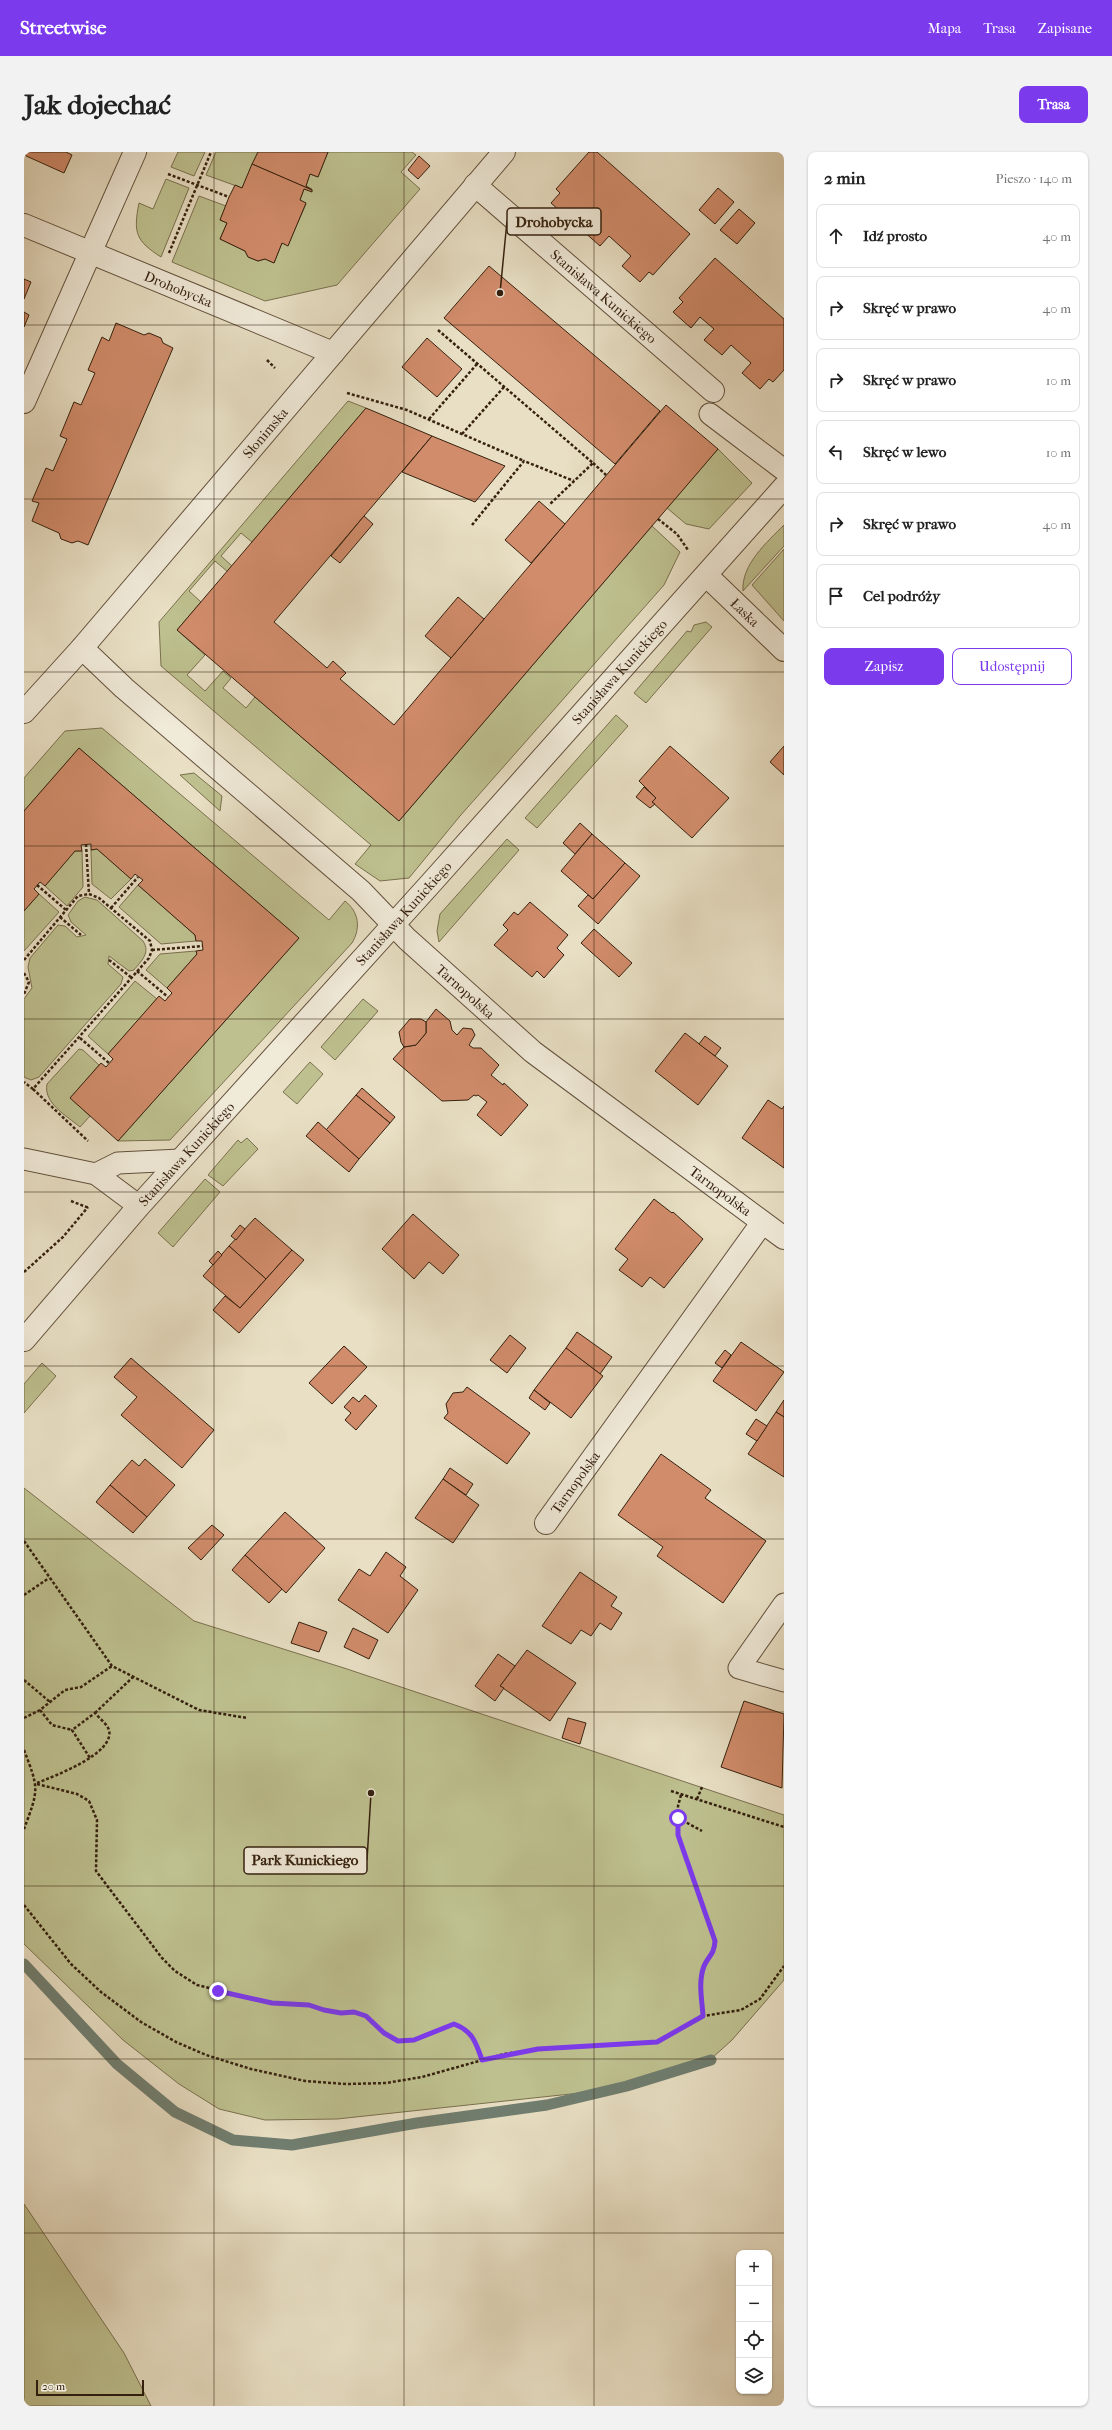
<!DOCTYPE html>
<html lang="pl">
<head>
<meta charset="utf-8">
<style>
	body { margin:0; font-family:"IM FELL French Canon",serif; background:#f2f2f2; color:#222 }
	.controls { position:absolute; right:12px; bottom:12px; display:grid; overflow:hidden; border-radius:8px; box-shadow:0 1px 3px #0004 }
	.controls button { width:36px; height:36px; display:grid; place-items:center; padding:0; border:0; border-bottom:1px solid #e0e0e0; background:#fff; color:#222; font:20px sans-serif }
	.scale { position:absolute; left:12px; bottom:10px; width:108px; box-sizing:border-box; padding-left:4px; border:2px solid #35200e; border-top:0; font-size:11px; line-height:14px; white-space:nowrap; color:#35200e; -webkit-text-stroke:3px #f0ead9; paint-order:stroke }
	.stop { position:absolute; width:12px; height:12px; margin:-9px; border:3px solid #7c3aed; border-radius:50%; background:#fff }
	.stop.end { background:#7c3aed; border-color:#fff; box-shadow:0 1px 4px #0008 }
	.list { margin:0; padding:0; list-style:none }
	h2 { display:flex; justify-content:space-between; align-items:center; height:52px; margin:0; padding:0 16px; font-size:17px }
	h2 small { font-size:13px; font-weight:400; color:#767676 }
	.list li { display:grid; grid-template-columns:26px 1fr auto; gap:12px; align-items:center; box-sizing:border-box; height:64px; margin:0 8px 8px; padding:0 8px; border:1px solid #e0e0e0; border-radius:8px }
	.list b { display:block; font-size:15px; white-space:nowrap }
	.list em { font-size:13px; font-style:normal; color:#767676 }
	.actions { display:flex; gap:8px; padding:12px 16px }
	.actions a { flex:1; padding:9px 0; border:1px solid #7c3aed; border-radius:8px; text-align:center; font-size:14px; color:#7c3aed }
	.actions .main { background:#7c3aed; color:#fff }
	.icon { flex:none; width:22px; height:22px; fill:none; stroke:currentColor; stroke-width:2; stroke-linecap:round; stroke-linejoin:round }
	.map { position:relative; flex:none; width:760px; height:2254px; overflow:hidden; border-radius:8px }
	header { display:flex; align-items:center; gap:24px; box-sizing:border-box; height:56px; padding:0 20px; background:#7c3aed; color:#fff }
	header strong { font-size:19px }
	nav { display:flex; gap:22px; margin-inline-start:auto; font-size:14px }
	.intro { display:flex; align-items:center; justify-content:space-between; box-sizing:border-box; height:96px; padding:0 24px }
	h1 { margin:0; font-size:28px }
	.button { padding:10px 18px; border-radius:8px; background:#7c3aed; color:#fff; font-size:14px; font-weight:700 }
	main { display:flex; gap:24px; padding:0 24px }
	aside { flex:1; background:#fff; border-radius:8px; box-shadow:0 1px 3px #0004 }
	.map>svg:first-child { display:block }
	.green { fill:#bec08f; stroke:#7a704e }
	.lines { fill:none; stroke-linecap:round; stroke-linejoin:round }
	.stream { stroke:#707e70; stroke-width:11 }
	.building { fill:#d18c6b; stroke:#35200e }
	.service-casing { stroke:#62503c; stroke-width:23 }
	.minor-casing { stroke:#62503c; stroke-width:24 }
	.path { stroke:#35200e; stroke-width:2.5; stroke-dasharray:3 2; stroke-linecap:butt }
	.service { stroke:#f0ead9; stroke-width:21 }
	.minor { stroke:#f0ead9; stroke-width:22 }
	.route { stroke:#7c3aed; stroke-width:5 }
	.grid { fill:none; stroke:#35200e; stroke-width:1; stroke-opacity:0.55 }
	.labels { text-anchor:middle; stroke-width:3; stroke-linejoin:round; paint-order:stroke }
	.street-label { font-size:14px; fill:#35200e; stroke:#f0ead9 }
	.leader { fill:none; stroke:#35200e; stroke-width:1.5 }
	.callout-dot { fill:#35200e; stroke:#f0ead9; stroke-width:1.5 }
	.callout { fill:#f0ead9; stroke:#35200e; stroke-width:1.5 }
	.callout-label { font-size:15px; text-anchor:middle; font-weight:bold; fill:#35200e }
</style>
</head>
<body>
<header>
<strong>Streetwise</strong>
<nav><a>Mapa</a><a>Trasa</a><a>Zapisane</a></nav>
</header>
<div class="intro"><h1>Jak dojechać</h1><a class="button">Trasa</a></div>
<main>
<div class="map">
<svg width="760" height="2254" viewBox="0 0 760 2254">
	<rect width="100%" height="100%" fill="#e8dfc4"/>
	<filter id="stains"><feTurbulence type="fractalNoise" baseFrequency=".005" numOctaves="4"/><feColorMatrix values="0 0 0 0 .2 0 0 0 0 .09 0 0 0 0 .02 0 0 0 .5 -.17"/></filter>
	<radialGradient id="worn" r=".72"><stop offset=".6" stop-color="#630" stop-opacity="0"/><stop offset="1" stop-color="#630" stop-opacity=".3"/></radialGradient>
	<g class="green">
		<polygon points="154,0 181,0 170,24 147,15"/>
		<polygon points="192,0 234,0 218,36 182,23"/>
		<polygon points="304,0 388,0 392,3 377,20 396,37 313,133 241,149 148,110 175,44 202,54 196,68 203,71 196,87 221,99 224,105 234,109 241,107 250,111 258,91 264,93 282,52 276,48 280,37 288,39 288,37 282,34 286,22 294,25"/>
		<path d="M142,27l23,9 -28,69c-25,-16 -28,-24 -22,-54l14,6z"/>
		<polygon points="324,249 342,256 228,390 217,381 197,404 208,414 204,420 191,409 165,439 177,450 153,478 181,503 163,523 181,539 199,519 207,526 199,536 222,556 231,545 375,669 628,374 656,400 640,433 436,664 385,726 356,729 331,712 347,693 137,514 135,470"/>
		<polygon points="694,297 728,331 685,377 662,372 643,356"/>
		<path d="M760,373v21l-41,45c-2,-26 24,-49 41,-66z"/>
		<polygon points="760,397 760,469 728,433"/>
		<polygon points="682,470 688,475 622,551 610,541 663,479 667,480 670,473"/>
		<polygon points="592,563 604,574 513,676 501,666"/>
		<path d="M78,576l227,192 16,-19c14,11 16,27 7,42l-182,197 -52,1 181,-203 -220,-190 -55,63v-33l41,-47z"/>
		<polygon points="170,621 198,644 196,659 156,623"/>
		<polygon points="483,687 495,698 415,790 413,779 416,762"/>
		<polygon points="73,697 107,727 87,747 68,732 67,698"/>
		<polygon points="51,699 58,699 59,735 43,754 21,734"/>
		<polygon points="114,733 171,783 172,789 137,792 95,755"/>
		<polygon points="15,742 35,760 0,799 0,759"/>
		<path d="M61,745l12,3 46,41c8,12 -2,20 -9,29l-5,1 -20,-15 -1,8 15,13 -2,7 -82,93 -8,3 -7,-3v-78l8,-11 -4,-21 2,-9 28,-33 7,1 12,11 9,-2 -15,-13 -3,-7 10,-14z"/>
		<polygon points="172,799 173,802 143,836 122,818 136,802"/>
		<polygon points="111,829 133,847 84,902 64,884"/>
		<polygon points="339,847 354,859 311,908 297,895"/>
		<path d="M55,897l4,1 16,15 -29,33 20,18 -10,11c-13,-11 -37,-24 -33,-43z"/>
		<polygon points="286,910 299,922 273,952 259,940"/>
		<polygon points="223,986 234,997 199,1034 184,1023 214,988 217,991"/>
		<polygon points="181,1027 196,1040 149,1095 134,1081"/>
		<polygon points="18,1211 32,1224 0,1261 0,1232"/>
		<polygon points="0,1336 170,1469 320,1516 760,1663 760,1828 708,1888 677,1916 625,1931 556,1941 313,1967 241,1968 195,1957 155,1932 99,1888 0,1792"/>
		<polygon points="0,2052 100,2201 127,2254 0,2254"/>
	</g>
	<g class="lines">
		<polyline class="stream" points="0,1812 93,1912 151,1960 209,1988 268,1993 393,1971 523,1953 603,1934 687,1908"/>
	</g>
	<g class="building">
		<polygon points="0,0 42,0 48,3 40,21 0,3"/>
		<polygon points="234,0 304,0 294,25 286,22 282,34 288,38 228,12"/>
		<polygon points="565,0 573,0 666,82 629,123 625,120 616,130 598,114 607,104 585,84 576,94 558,78 567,68 554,56 545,67 527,51 536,41 532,37"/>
		<polygon points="395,4 406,14 394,27 384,18"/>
		<polygon points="228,12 288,38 288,40 280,37 276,48 282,51 264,94 258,91 250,111 241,107 234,109 224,105 221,99 196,87 203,71 196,68 205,45 211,33 218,36"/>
		<polygon points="694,36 710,50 691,72 675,58"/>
		<polygon points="715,57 731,71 713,92 696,78"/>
		<polygon points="691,106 760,167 760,218 749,230 745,227 736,237 718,221 727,211 707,193 698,203 680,188 690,177 676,165 667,176 649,160 659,150 655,146"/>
		<polygon points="465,114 636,259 591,312 420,166"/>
		<polygon points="0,127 7,130 0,147"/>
		<polygon points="0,160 5,163 0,175"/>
		<polygon points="92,171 120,183 125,181 137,186 139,191 149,196 64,393 54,389 48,391 37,387 35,381 8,369 15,351 8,349 22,316 29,319 43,287 36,284 50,250 57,253 71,221 64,218 78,185 85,189"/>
		<polygon points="403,186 438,217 413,245 378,215"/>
		<polygon points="642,253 694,297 375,669 153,478 342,256 408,284 250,470 303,516 309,509 322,521 316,527 370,573"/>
		<polygon points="408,284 481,314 451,350 378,320"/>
		<polygon points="515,349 541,372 507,411 481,388"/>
		<polygon points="340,364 349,372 316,411 307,404"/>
		<polygon points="434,445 460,467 427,506 401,484"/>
		<polygon points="646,594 705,646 668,686 628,650 632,646 615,629"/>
		<polygon points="760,594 760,623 746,610"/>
		<polygon points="55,596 275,786 94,989 46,946 77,911 82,915 89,907 84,902 135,844 141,849 148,841 143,836 173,802 172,799 179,798 178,789 172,789 171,783 114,733 119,728 111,722 107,727 73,697 67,698 67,692 57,693 58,699 51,699 21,734 16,730 10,737 15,742 0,759 0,659"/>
		<polygon points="620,635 632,646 628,650 631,652 626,656 612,645"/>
		<polygon points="556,671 568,682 551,702 539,691"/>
		<polygon points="568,682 601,711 569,747 537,719"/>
		<polygon points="601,711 616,724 574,772 554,754 564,743 569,747"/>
		<polygon points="506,750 544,783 533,796 540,803 520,826 513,819 508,825 470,793 484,778 479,773 490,760 494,763"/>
		<polygon points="570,777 608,811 595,825 557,791"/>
		<polygon points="412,857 426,869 428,878 433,883 439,876 448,877 451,883 445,893 449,896 457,896 475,913 467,923 479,933 480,931 504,953 477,984 453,963 463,950 454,943 452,944 450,943 444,948 418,949 369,907 380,895 392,893 402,881 402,870"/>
		<polygon points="386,867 397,867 402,870 402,881 392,893 380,895 377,890 375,880"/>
		<polygon points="661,881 704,914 674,953 631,919"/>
		<polygon points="681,884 697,896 691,904 675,892"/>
		<polygon points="338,936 371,965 366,971 332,943"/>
		<polygon points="332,943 366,971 335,1007 302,978"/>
		<polygon points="744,948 758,957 760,954 760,1016 718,986"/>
		<polygon points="294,970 335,1007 325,1020 282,984"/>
		<polygon points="630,1047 648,1061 649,1060 679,1087 640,1136 626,1125 618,1135 595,1118 604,1107 591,1097"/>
		<polygon points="389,1062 435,1103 419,1122 405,1110 390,1127 358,1097"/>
		<polygon points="231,1066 268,1098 242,1127 205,1094"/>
		<polygon points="216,1073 221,1077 212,1088 207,1084"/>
		<polygon points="205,1094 242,1127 216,1156 179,1124"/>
		<polygon points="268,1098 280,1108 215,1181 189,1158 201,1144 216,1156"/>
		<polygon points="194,1099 198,1103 189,1113 185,1109"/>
		<polygon points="553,1180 588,1205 576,1222 542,1196"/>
		<polygon points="486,1183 502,1196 483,1221 466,1208"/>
		<polygon points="717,1190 760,1220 732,1259 689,1229"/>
		<polygon points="320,1194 343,1215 308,1252 285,1231"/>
		<polygon points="542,1196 579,1224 547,1266 510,1238"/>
		<polygon points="701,1198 707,1203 698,1216 691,1211"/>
		<polygon points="107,1206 190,1278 158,1316 97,1263 113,1245 90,1225"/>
		<polygon points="443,1235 506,1281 483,1312 420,1266 424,1261 422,1252 429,1241 439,1240"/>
		<polygon points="510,1238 526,1251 521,1258 505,1246"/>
		<polygon points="341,1243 353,1254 332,1278 321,1268 327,1261 320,1255 329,1245 335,1250"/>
		<polygon points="760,1248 760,1265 752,1260"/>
		<polygon points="752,1260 760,1265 760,1325 724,1302"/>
		<polygon points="732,1267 743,1274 733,1289 722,1282"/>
		<polygon points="637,1302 687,1338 681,1346 742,1389 699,1451 633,1404 639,1395 594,1363"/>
		<polygon points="121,1307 151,1333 123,1365 86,1333 108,1308 115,1314"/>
		<polygon points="426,1316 449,1332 442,1343 419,1327"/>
		<polygon points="419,1327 455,1353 429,1391 391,1366"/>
		<polygon points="86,1333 123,1365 109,1381 72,1350"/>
		<polygon points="261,1360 301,1396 262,1441 221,1403"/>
		<polygon points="188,1373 200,1383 177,1408 164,1396"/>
		<polygon points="362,1400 382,1415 376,1424 394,1438 364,1481 314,1448 335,1417 346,1424"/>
		<polygon points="221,1403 258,1437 245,1451 208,1418"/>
		<polygon points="556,1420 593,1445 587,1454 598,1461 587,1478 576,1471 567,1484 557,1478 547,1492 518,1474"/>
		<polygon points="275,1470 303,1480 295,1500 267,1491"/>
		<polygon points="329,1476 354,1488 345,1507 320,1495"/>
		<polygon points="503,1498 552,1531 526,1569 476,1534"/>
		<polygon points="474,1502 491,1514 476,1534 480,1536 471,1549 451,1534"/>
		<polygon points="720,1549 760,1562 758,1636 697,1615"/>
		<polygon points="544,1566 562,1571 556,1592 538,1586"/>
	</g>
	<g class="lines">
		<g class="service-casing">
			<g id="service">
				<polyline points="686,262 760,318"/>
				<polyline points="0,1007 72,1022 115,1054"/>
				<polyline points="72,1022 94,1011 156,1008"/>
				<polyline points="760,1452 715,1516 760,1529"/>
			</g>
		</g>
		<g class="minor-casing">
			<g id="minor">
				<path id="s1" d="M451,33l238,206"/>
				<path id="s2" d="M0,73l309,128"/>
				<polyline points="0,250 111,0"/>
				<path id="s3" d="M682,423l78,75"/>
				<path id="s4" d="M58,496l42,40 237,203 46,48 126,113 251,186"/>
				<path id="s5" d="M0,560l58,-64 422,-496"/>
				<path id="s6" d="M0,1188l115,-134 293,-324 352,-395"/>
				<path id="s7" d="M522,1371l216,-300"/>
			</g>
		</g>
		<g class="path">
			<polyline points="144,22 205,45"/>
			<polyline points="145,101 187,0"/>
			<polyline points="414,178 569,311 525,353"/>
			<polyline points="243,208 251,216"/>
			<polyline points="323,241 383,258 500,309"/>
			<polyline points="405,267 453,212"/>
			<polyline points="438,282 480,235"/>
			<polyline points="569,311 582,323"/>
			<polyline points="634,367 653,382 664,398"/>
			<polyline points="448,373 500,309 550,329"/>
			<polyline points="62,692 65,742"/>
			<polyline points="13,733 42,758"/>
			<polyline points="87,756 114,725"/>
			<polyline points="36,765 57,783"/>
			<polyline points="128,798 179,794"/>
			<polyline points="0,808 54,744 65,742 75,746 126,789 128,798 125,806 9,937 0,930"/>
			<polyline points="85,808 108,826"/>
			<polyline points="113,819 144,845"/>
			<polyline points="0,821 5,830 0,842"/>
			<polyline points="56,886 85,911"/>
			<polyline points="9,937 64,989"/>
			<polyline points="47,1049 65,1056"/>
			<polyline points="0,1120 39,1085 64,1055"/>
			<polyline points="0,1389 88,1514 175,1558 223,1566"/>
			<polyline points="0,1443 25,1426"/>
			<polyline points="0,1528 26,1550"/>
			<polyline points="16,1558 28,1573 48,1578"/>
			<polyline points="71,1561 109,1525"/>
			<polyline points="0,1566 16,1558 41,1538 57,1535 88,1514"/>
			<path d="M0,1598c15,39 15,39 0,79"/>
			<path d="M13,1631c17,-7 78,-29 72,-53 -2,-6 -10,-12 -14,-17l-23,17 18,28"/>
			<path d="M13,1632l40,10 12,7 8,19 -1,51 66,87 13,13 22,14 75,18 37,2 15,5 17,3 13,-1 12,4 18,17 14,8 16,-1 41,-16c18,7 21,19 27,36"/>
			<polyline points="647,1639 760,1675"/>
			<path d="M657,1643l-3,11v29l37,106c-1,14 -6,14 -11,25 -6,16 -2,34 -1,50"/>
			<polyline points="673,1647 678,1635"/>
			<polyline points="654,1666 678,1679"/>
			<polyline points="0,1753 47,1812 77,1840 117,1870 152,1890 182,1903 227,1917 281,1929 322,1932 362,1931 398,1925 480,1902 514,1897 633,1890 679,1864 717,1858 736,1847 760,1814"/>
		</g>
		<use href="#service" class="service"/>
		<use href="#minor" class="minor"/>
	</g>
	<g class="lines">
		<path class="route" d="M194,1839l54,12 37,2 15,5 17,3 13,-1 12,4 18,17 14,8 16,-1 40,-16c19,7 22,19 28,36l56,-11 119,-7 46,-26c-1,-16 -5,-34 1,-50 5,-11 10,-11 11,-25l-37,-106v-17"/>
	</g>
	<path class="grid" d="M190,0v2254M380,0v2254M570,0v2254M0,173h760M0,347h760M0,520h760M0,694h760M0,867h760M0,1040h760M0,1214h760M0,1387h760M0,1560h760M0,1734h760M0,1907h760M0,2081h760"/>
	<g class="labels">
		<g class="street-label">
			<text dy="5" stroke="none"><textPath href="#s2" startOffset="167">Drohobycka</textPath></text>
			<text dy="5" stroke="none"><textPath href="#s1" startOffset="170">Stanisława Kunickiego</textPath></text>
			<text dy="5" stroke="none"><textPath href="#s5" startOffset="369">Słonimska</textPath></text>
			<text dy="5" stroke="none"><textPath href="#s3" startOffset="54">Łaska</textPath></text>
			<text dy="5" stroke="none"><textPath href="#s6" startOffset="895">Stanisława Kunickiego</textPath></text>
			<text dy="5" stroke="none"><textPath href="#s6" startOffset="571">Stanisława Kunickiego</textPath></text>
			<text dy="5" stroke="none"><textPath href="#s4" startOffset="515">Tarnopolska</textPath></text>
			<text dy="5" stroke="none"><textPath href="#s6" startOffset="247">Stanisława Kunickiego</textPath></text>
			<text dy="5" stroke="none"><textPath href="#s4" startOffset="839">Tarnopolska</textPath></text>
			<text dy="5" stroke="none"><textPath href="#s7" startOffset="50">Tarnopolska</textPath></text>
		</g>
	</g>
	<path class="leader" d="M476 141L483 69M347 1641L343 1708"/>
	<g class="callout-dot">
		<circle cx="476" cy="141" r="4"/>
		<circle cx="347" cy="1641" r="4"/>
	</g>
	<g class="callout">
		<rect x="483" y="56" width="94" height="27" rx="4"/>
		<rect x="220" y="1695" width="123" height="27" rx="4"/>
	</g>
	<g class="callout-label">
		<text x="530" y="75">Drohobycka</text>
		<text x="281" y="1713">Park Kunickiego</text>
	</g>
	<rect width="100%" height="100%" filter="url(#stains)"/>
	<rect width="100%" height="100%" fill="url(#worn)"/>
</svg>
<div class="controls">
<button>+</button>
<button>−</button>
<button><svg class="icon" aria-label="locate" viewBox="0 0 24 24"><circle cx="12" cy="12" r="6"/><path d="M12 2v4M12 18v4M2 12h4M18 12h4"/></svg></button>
<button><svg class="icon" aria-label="layers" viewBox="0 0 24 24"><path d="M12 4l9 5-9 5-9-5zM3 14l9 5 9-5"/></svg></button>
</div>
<div class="scale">20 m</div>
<div class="stop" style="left:654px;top:1666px"></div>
<div class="stop end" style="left:194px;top:1839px"></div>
</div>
<aside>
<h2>2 min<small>Pieszo · 140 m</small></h2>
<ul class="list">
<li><svg class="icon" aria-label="ahead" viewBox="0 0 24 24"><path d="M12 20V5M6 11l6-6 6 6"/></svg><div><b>Idź prosto</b></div><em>40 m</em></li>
<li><svg class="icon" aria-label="right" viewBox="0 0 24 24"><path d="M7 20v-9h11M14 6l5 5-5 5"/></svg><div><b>Skręć w prawo</b></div><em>40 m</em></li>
<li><svg class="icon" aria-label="right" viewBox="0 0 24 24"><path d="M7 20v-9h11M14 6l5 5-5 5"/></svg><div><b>Skręć w prawo</b></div><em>10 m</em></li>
<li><svg class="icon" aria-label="left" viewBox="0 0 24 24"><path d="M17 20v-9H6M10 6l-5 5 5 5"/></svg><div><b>Skręć w lewo</b></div><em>10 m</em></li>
<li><svg class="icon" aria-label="right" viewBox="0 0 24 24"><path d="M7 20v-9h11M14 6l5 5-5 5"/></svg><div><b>Skręć w prawo</b></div><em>40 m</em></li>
<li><svg class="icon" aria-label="arrive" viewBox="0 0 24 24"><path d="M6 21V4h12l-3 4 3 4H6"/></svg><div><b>Cel podróży</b></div></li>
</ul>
<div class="actions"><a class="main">Zapisz</a><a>Udostępnij</a></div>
</aside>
</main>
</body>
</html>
